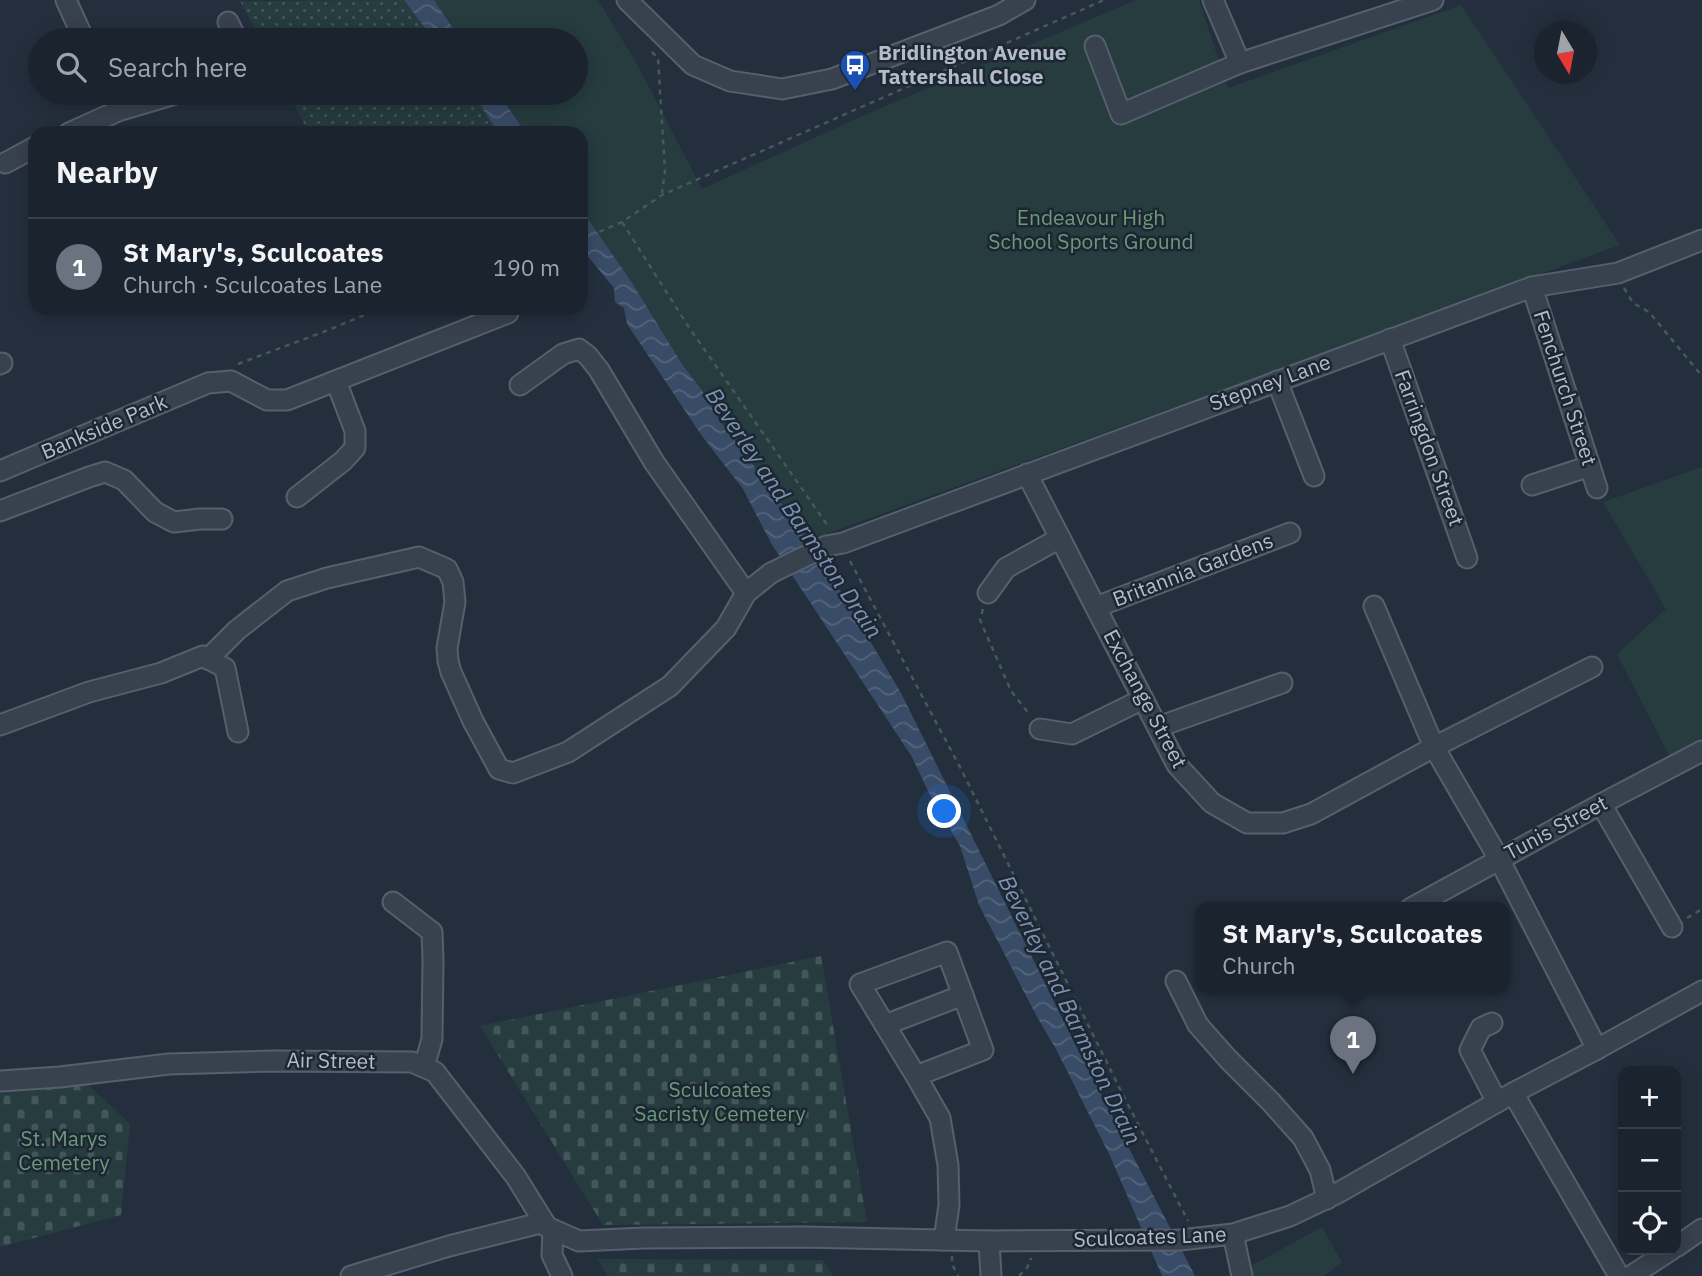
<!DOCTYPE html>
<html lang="en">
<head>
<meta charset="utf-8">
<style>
	body { margin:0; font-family:"IBM Plex Sans",sans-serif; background:#282f3a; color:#f1f3f6 }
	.controls { position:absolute; right:21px; bottom:21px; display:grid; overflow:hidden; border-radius:14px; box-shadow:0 4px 18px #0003 }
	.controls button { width:63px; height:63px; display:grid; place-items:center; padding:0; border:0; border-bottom:2px solid #39404a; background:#1b232e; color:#f1f3f6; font:35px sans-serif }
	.compass { position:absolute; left:1534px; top:21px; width:63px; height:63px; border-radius:50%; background:#1b232e; box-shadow:0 4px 18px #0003; rotate:170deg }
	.you { position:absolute; left:945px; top:812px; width:24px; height:24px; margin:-18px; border:5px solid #fff; border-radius:50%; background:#1a73e8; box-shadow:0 0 0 10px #1a73e833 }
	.badge { display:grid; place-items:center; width:46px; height:46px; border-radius:50%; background:#8c9099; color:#fff; font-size:23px; font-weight:700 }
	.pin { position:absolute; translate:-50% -58px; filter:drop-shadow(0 2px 4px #0008) }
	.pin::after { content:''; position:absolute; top:37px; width:24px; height:21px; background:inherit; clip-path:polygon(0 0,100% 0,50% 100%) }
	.popup { position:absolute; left:1195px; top:902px; width:315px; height:91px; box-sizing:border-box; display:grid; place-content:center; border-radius:14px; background:#1b232e; filter:drop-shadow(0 2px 5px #0005); font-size:23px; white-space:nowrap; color:#a0a4aa }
	.popup b { font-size:26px; color:#f1f3f6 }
	.popup::after { content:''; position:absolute; left:50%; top:100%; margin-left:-14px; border:14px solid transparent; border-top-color:#1b232e }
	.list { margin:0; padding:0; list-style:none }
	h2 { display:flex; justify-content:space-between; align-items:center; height:91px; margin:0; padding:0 28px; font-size:30px }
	h2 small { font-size:23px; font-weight:400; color:#a0a4aa }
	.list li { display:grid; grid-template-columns:46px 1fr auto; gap:21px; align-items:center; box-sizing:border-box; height:98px; padding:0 28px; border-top:2px solid #39404a }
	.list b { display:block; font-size:26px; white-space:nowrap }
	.list p { margin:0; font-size:23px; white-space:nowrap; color:#a0a4aa }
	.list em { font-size:23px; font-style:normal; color:#a0a4aa }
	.icon { flex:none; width:38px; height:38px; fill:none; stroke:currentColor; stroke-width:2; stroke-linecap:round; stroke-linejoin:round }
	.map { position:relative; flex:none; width:1702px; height:1276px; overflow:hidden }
	.search { position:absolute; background:#1b232e; box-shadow:0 4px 18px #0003; left:28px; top:28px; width:560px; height:77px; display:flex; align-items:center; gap:18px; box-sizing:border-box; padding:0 24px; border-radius:38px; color:#a0a4aa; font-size:26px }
	.panel { position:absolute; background:#1b232e; box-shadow:0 4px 18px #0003; left:28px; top:126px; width:560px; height:189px; border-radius:21px }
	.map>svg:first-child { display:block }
	.cemetery { fill:url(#cemetery-stones) }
	.park { fill:#263c3f }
	.garden { fill:url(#garden-dots) }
	.water { fill:url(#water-waves) }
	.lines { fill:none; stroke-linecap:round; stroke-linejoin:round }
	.minor-casing { stroke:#565f6c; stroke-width:23 }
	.path { stroke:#44595c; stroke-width:2.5; stroke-dasharray:5 5; stroke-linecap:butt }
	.minor { stroke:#38414e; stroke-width:19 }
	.labels { text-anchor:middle; stroke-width:5; stroke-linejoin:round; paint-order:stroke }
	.poi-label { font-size:21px; font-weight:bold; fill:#b4bcc9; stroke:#1d2633; text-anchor:start }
	.park-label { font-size:21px; fill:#6b9a76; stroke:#1d2633 }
	.street-label { font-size:21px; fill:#b4bcc9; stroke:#1d2633 }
	.water-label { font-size:23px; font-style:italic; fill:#7c92b1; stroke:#1d2633 }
</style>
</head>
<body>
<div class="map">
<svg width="1702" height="1276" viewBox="0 0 1702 1276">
	<defs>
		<pattern id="cemetery-stones" width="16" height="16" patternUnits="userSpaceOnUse" patternTransform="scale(1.75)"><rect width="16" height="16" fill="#263c3f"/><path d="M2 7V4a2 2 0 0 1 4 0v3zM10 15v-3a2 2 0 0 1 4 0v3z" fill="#435659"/></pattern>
		<pattern id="garden-dots" width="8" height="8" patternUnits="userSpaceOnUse" patternTransform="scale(1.75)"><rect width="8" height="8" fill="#263c3f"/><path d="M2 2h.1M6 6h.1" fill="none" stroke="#435659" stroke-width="1.8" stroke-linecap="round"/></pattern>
		<pattern id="water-waves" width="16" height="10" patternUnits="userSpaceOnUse" patternTransform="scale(1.75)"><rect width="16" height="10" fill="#394c67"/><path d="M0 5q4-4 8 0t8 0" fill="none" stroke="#53647b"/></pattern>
	</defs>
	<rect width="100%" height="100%" fill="#242f3e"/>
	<g class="cemetery">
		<polygon points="821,956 867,1222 603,1225 480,1026"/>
		<polygon points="82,1079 130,1124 121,1215 0,1247 0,1088"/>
		<polygon points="597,1259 823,1260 833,1276 608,1276"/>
	</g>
	<g class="park">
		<polygon points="434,0 598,0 637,64 702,189 867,114 1136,0 1199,0 1228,88 1461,5 1620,245 810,540 766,484 743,450 722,424 703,390 682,364 631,281 581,209 581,133 526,133 498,93 576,93 576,40 461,40"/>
		<polygon points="1702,467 1702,748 1673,763 1617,654 1666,609 1603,502"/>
		<polygon points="1322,1227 1342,1262 1324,1276 1242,1276 1240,1272"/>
	</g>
	<g class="garden">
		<polygon points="404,0 434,40 261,40 240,1"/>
		<polygon points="288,93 473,93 498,133 309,133"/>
	</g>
	<g class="water">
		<polygon points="404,0 434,0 461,40 434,40"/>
		<polygon points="473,93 498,93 526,133 498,133"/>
		<polygon points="581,209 631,281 682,364 702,390 722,424 743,450 766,484 810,540 901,693 1073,1040 1195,1276 1162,1276 1110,1156 1056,1049 1037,1017 979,905 960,846 929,793 912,757 771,543 743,489 702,436 627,324 624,308 615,302 614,288 581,248"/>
	</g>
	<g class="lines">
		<g class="minor-casing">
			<g id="minor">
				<polyline points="66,0 84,40"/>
				<polyline points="627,0 693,65 730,81 782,89 832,79 999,15 1025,0"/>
				<polyline points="1213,0 1240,63 1433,0"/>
				<polyline points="228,22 237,40"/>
				<polyline points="1095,46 1121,114 1240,63"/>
				<polyline points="69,133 118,111 179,93"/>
				<polyline points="5,163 35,147"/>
				<polyline points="1532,287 1597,488"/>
				<polyline points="1390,339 1467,558"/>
				<polyline points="0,364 2,363"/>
				<polyline points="1277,381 1314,476"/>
				<polyline points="520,385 563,354 579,349 588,356 599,370 654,462 746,593"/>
				<polyline points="0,471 208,383 231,381 267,400 287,400 508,313"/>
				<polyline points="1027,474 1177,765 1212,803 1247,823 1283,823 1311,814 1434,747 1592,667"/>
				<polyline points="1532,485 1590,466"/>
				<polyline points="297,497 343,461 355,448 355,431 336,381"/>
				<polyline points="0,511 89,477 105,472 124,480 155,512 174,522 200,519 222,519"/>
				<polyline points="988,593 1006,568 1060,538"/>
				<polyline points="1374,606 1434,747 1499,859 1597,1049"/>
				<polyline points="1096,607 1290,533"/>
				<polyline points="208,659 237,630 287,591 327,578 419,557 447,569 453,582 455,602 447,648 448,661 451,672 473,721 499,769 513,773 568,752 670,686 726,628 746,593 771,573 826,546 843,543 1532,287 1618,273 1702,240"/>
				<polyline points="0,725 89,692 161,673 203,656 225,668 238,732"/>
				<polyline points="1158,727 1282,683"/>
				<polyline points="1040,729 1072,734 1143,699"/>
				<polyline points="1601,804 1672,927"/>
				<polyline points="393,902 432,932 433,960 432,1039 424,1067"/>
				<polyline points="1411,908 1601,804 1702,751"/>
				<polyline points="1176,981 1198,1025 1228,1059 1271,1102 1303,1138 1320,1170 1327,1199"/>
				<polyline points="1492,1023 1481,1028 1470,1050 1497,1102"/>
				<polyline points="885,1025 963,995"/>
				<polyline points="916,1076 860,984 947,952 983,1050 916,1076 940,1118 948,1165 949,1205 944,1240"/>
				<polyline points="0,1081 60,1077 169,1064 276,1061 412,1062 435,1072 516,1177 547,1227 579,1241 644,1238 802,1237 989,1241 1180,1240 1233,1234 1290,1216 1336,1194 1513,1093 1597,1049 1702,991"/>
				<polyline points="1513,1093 1619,1276"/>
				<polyline points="553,1230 552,1255 562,1276"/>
				<polyline points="1233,1234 1242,1276"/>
				<polyline points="989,1241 991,1276"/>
				<polyline points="1676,1247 1702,1229"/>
				<polyline points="351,1276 449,1246 544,1222"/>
				<polyline points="1631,1276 1671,1250"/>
			</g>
		</g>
		<g class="path">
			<polyline points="652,52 658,58 665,171 662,193"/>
			<polyline points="622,222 688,326 828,526"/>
			<polyline points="581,240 622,222 662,195 1104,0"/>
			<polyline points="1624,288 1633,303 1649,312 1702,376"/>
			<polyline points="238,364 331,329 381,308"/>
			<polyline points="850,561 961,769 1121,1091 1188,1221"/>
			<polyline points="983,609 980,620 1011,691 1030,715"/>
			<polyline points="1687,918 1702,909"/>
			<polyline points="952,1256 952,1264 958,1276"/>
			<polyline points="1019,1276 1027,1268 1031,1258"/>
		</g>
		<use href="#minor" class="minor"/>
	</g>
	<defs>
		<g id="bus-pin" transform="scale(1.575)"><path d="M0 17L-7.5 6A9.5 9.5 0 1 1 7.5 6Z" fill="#1a4fb4" stroke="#1d2633"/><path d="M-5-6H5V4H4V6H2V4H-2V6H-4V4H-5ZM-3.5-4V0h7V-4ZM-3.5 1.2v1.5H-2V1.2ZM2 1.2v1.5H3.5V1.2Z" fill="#fff"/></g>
	</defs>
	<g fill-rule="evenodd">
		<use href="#bus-pin" x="855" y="65"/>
	</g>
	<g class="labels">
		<g class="poi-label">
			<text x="878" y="60">Bridlington Avenue<tspan x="878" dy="24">Tattershall Close</tspan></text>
		</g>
		<g class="park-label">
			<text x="1091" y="225">Endeavour High<tspan x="1091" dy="24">School Sports Ground</tspan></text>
			<text x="720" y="1097">Sculcoates<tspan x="720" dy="24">Sacristy Cemetery</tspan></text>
			<text x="64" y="1146">St. Marys<tspan x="64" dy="24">Cemetery</tspan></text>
		</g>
		<g class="street-label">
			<text transform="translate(1270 383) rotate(-20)" y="7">Stepney Lane</text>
			<text transform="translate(1565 388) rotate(72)" y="7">Fenchurch Street</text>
			<text transform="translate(104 427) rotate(-23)" y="7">Bankside Park</text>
			<text transform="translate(1429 448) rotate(70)" y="7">Farringdon Street</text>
			<text transform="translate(1193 570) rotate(-21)" y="7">Britannia Gardens</text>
			<text transform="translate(1145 699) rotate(62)" y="7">Exchange Street</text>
			<text transform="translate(1556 828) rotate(-28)" y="7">Tunis Street</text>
			<text transform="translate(331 1061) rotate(1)" y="7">Air Street</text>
			<text transform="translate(1150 1237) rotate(-2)" y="7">Sculcoates Lane</text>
		</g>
		<g class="water-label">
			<text transform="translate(794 513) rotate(56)" y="8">Beverley and Barmston Drain</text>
			<text transform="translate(1070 1010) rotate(64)" y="8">Beverley and Barmston Drain</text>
		</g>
	</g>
</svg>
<div class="controls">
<button>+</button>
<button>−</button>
<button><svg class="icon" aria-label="locate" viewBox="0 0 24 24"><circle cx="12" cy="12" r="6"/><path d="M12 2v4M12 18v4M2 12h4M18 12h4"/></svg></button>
</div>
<svg class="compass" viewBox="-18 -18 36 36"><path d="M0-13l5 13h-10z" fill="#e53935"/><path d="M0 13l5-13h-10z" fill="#a0a4aa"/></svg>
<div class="you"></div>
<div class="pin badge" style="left:1353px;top:1074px;background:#6b7280">1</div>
<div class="popup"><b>St Mary's, Sculcoates</b>Church</div>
<div class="search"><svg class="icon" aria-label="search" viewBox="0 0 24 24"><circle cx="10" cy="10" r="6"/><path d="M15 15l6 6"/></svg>Search here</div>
<section class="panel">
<h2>Nearby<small></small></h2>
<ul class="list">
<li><span class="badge" style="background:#6b7280">1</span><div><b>St Mary's, Sculcoates</b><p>Church · Sculcoates Lane</p></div><em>190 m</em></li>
</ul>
</section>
</div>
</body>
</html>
